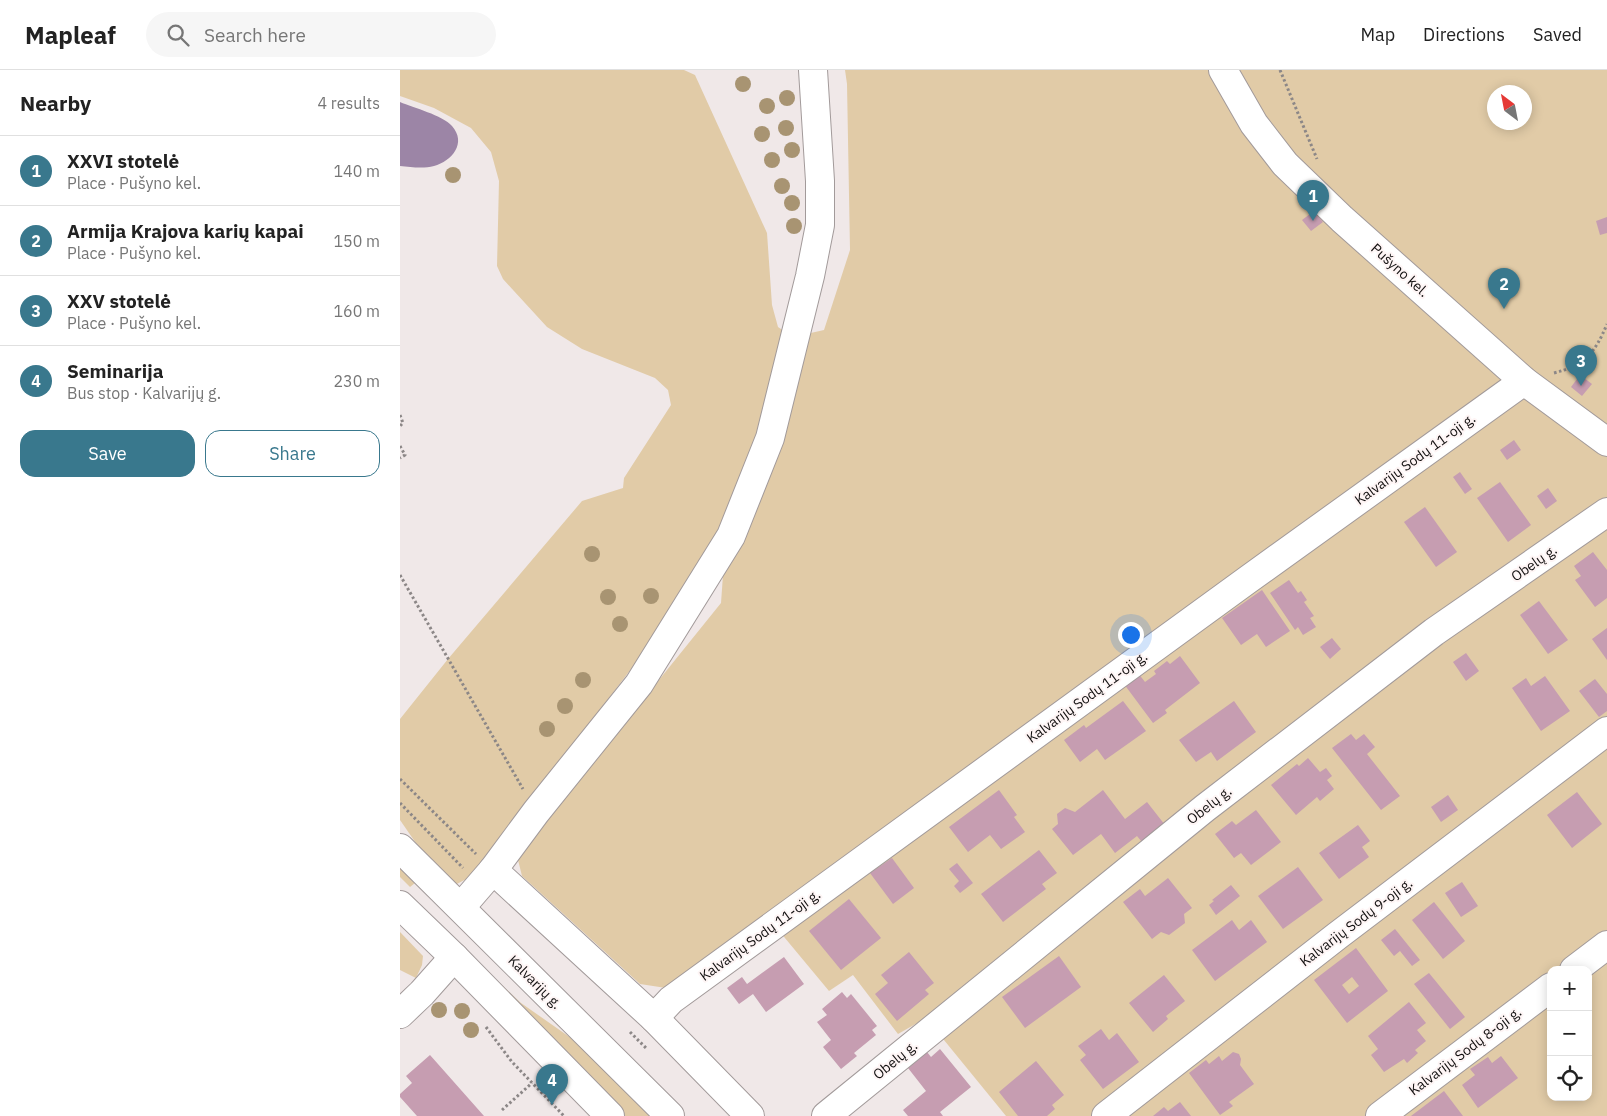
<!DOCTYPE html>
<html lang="en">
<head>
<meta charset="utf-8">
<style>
	body { margin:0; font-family:"IBM Plex Sans",sans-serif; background:#f6f6f6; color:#222 }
	.controls { position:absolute; right:15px; bottom:15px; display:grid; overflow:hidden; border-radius:10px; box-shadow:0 2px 12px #0003 }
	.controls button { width:45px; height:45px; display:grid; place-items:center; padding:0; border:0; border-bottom:1px solid #e0e0e0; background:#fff; color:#222; font:25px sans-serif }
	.compass { position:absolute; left:1087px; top:15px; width:45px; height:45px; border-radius:50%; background:#fff; box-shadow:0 2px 12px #0003; rotate:328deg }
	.you { position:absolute; left:730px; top:564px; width:18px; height:18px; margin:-12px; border:4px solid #fff; border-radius:50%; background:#1a73e8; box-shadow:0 0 0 8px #1a73e833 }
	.badge { display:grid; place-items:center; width:32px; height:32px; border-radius:50%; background:#39788d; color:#fff; font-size:16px; font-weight:700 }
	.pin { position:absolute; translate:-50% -41px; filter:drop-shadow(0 1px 2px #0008) }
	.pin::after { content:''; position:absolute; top:26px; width:18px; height:15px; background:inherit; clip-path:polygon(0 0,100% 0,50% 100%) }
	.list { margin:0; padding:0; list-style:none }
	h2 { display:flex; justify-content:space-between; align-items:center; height:65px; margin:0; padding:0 20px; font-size:21px }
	h2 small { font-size:16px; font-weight:400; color:#767676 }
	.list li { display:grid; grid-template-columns:32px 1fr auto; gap:15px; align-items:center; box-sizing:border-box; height:70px; padding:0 20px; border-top:1px solid #e0e0e0 }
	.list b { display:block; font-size:19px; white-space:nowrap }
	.list p { margin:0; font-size:16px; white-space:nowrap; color:#767676 }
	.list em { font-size:16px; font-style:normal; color:#767676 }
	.actions { display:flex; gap:10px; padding:15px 20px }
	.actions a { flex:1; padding:11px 0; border:1px solid #39788d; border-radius:15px; text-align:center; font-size:18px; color:#39788d }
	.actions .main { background:#39788d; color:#fff }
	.icon { flex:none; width:28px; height:28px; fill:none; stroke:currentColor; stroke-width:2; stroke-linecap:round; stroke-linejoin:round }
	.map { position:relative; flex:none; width:1207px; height:1046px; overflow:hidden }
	header { display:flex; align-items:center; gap:30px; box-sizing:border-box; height:70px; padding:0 25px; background:#fff; border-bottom:1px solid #e0e0e0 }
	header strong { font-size:24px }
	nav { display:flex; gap:28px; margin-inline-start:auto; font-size:18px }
	.search { width:350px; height:45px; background:#f6f6f6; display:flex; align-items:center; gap:12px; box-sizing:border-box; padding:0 18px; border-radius:28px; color:#767676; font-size:19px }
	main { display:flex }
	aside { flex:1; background:#fff }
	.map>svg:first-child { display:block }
	.green { fill:#e1cba7; fill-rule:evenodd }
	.water { fill:#9c85a6 }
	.building { fill:#c69db1; fill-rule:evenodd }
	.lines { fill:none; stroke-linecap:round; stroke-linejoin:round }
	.minor-casing { stroke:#a29a9a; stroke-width:30 }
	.major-casing { stroke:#a29a9a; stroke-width:30 }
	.path { stroke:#8c8787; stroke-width:3; stroke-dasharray:2.5 2.5; stroke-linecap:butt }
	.minor { stroke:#fff; stroke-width:28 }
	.major { stroke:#fff; stroke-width:28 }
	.tree { fill:#a89472 }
	.labels { text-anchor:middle; stroke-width:4; stroke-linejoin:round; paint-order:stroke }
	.street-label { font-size:14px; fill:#121010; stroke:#fef5f5 }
</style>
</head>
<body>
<header>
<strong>Mapleaf</strong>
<div class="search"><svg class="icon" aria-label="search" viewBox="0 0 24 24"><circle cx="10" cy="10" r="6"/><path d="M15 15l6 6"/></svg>Search here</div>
<nav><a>Map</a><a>Directions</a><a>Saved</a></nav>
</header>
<main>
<aside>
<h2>Nearby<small>4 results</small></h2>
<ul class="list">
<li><span class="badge">1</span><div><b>XXVI stotelė</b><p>Place · Pušyno kel.</p></div><em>140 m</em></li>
<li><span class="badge">2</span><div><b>Armija Krajova karių kapai</b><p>Place · Pušyno kel.</p></div><em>150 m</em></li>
<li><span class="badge">3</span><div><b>XXV stotelė</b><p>Place · Pušyno kel.</p></div><em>160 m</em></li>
<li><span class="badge">4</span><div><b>Seminarija</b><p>Bus stop · Kalvarijų g.</p></div><em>230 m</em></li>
</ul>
<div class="actions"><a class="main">Save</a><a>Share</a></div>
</aside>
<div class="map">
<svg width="1207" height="1046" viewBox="0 0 1207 1046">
	<rect width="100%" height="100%" fill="#f0e8e8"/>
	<g class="green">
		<path d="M0,0h284l11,5 72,158 5,72 6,22 15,10 31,-7 26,-80 -3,-166 -2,-14h762v1046h-601l-80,-98 -28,16 -45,-59 -24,16 -64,-77 -99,74 -26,-4 -118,-108 -5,-20 204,-253 2,-28 -18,-3 -231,303 -21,11 -24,-24 -29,-42v-101l48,-60 134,-158 41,-13 1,-10 47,-73 -3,-15 -13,-12 -73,-29 -35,-22 -44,-48 -6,-13 2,-85 -8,-29 -20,-24 -37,-20 -34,-12zM1094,22h30v30h-30zM1151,900h37v127h-37z"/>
		<polygon points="0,798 15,813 10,817 0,807"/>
		<polygon points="0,862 23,886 22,895 16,908 0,900"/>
		<polygon points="87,901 121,933 171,968 251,1046 225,1046 83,905"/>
	</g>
	<path class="water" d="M0,32c14,6 42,13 52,24 15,17 0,35 -18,40 -11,3 -23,1 -34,0z"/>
	<g class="building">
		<polygon points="914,141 923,152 911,161 902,150"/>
		<polygon points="1207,147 1207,163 1200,165 1196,151"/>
		<polygon points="1180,305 1192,314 1182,326 1171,317"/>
		<polygon points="1114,370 1121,380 1107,390 1100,380"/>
		<polygon points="1060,402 1072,419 1065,424 1053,407"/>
		<polygon points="1100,412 1131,455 1108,472 1077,428"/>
		<polygon points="1148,418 1157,431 1146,439 1137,426"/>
		<polygon points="1025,437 1057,482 1036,497 1004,452"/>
		<polygon points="1193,482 1207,500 1207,528 1195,537 1175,510 1181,506 1174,496"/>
		<polygon points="889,510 898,523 901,521 907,530 904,532 914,546 910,548 916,557 903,565 898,557 895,560 870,523"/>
		<polygon points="862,520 890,561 866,577 857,564 841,575 822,548"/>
		<polygon points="1139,531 1168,570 1148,584 1120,545"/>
		<polygon points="1207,558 1207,590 1192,569"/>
		<polygon points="932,568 941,579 930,589 920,577"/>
		<polygon points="1066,583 1079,601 1066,611 1053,592"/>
		<polygon points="780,586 800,613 765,640 767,643 753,653 724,614 738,603 745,612 756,604 754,601 767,591 770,594"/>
		<polygon points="1145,606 1170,641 1141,661 1112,618 1126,608 1131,616"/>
		<polygon points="1195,609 1207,624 1207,641 1199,647 1179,621"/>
		<polygon points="723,631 746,661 705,690 697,679 680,692 664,670 684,655 686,658"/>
		<polygon points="834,631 856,662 817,691 811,682 796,692 779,670"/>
		<polygon points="951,664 956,670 964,664 975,677 967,684 1000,726 981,740 932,678"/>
		<polygon points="908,688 920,702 926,698 932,706 927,710 934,719 920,731 917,727 896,745 871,715 897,694 899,696"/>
		<polygon points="599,720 617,745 614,747 625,762 601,779 590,765 568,782 549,757"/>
		<polygon points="703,720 725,749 747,732 765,755 742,772 737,766 715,783 701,764 673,785 652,759 658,754 657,744 665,738 675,742"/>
		<polygon points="1177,722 1202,754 1172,778 1147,745"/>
		<polygon points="1048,725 1058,740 1041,752 1031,737"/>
		<polygon points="856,740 881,772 851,795 841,783 834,788 815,764 832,751 836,755"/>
		<polygon points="958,755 970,771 962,777 969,787 939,809 919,783"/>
		<polygon points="639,780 657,803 642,814 646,819 603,852 581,824"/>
		<polygon points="492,788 514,818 493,834 470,803"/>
		<polygon points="557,793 573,813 560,823 554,816 559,811 549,799"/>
		<polygon points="898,797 923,830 883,859 858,826"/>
		<polygon points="768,808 792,838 784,844 785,853 769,865 761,862 752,869 723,832 740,819 745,826"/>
		<polygon points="1062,812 1078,836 1061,847 1045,823"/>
		<polygon points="831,815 840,826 816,845 809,835 814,831 812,830"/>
		<polygon points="449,829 481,868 441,900 409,861"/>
		<polygon points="1034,832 1065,871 1043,889 1012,850"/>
		<polygon points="832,850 839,860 851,850 867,872 815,911 792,880"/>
		<polygon points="995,859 1020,890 1012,896 1000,881 994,886 981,870"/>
		<path d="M956,878l32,43 -41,32 -33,-43zM952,907l7,9 -10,8 -7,-9z"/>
		<polygon points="509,882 534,913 525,920 529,924 497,951 475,924 488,913 481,905"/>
		<polygon points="659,886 681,917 625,958 602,927"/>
		<polygon points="384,887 404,914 366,942 353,924 339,934 327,918 342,907 347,914"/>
		<polygon points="1029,903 1065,947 1050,959 1014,914"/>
		<polygon points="764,905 785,931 766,946 768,949 753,962 729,933"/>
		<polygon points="442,922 447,928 451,924 477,956 472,960 476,965 454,983 457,986 441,999 423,977 431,970 417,952 427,945 422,939"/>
		<polygon points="1009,932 1026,953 1017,960 1026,971 1015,980 1018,983 1007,993 1004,989 984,1002 971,985 978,979 968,966"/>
		<polygon points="701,959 709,970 717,963 739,992 703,1019 680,990 686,985 678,976"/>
		<polygon points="540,979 571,1017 540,1042 543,1046 508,1046 503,1040 526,1021 508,998 527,982 531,987"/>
		<polygon points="833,982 839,984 841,989 840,995 854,1014 829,1032 833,1036 820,1045 789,1003 806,990 809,994 819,986 822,991"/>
		<polygon points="30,985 84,1046 17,1046 0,1027 0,1024 12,1013 6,1006"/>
		<polygon points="1101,986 1118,1008 1078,1038 1062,1015 1075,1005 1070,999 1088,987 1092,993"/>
		<polygon points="636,991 664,1025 652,1035 655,1039 647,1046 618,1046 599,1022"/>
		<polygon points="1044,1021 1063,1046 1011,1046"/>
		<polygon points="780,1032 791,1046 753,1046 764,1037 768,1041"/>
	</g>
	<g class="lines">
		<g class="minor-casing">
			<g id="minor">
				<polyline points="823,0 854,54 885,94 942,149 1124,311 1207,372"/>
				<polyline points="93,800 254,948 350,1046"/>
				<polyline points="61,837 93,800 136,742 239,614 331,466 370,368 410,206 420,155 420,111 413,0"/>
				<polyline points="1174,900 1207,875"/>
				<polyline points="0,944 22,923 54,887"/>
				<polyline points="254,948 271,930 846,511 1124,311"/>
				<polyline points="426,1046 805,738 1034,562 1207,442"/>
				<polyline points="706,1046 937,866 1207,661"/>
				<polyline points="980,1046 1151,917"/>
			</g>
		</g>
		<g class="major-casing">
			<g id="major">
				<polyline points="0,778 270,1046"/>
				<polyline points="0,835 54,887 210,1046"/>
			</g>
		</g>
		<g class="path">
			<polyline points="880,0 917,89"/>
			<path d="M1154,303c31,-8 41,-20 53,-49"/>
			<polyline points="0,345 3,353 0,356"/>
			<polyline points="0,376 5,385 0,388"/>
			<polyline points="0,505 123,719"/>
			<polyline points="0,709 76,784"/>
			<polyline points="0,733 63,798"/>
			<polyline points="86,957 112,992 164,1046"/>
			<polyline points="230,962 247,979"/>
			<polyline points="102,1040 132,1013"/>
		</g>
		<use href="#minor" class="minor"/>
		<use href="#major" class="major"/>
	</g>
	<g class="tree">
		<circle cx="343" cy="14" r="8"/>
		<circle cx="387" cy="28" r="8"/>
		<circle cx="367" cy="36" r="8"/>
		<circle cx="386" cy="58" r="8"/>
		<circle cx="362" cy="64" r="8"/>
		<circle cx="392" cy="80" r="8"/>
		<circle cx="372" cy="90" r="8"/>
		<circle cx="53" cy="105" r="8"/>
		<circle cx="382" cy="116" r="8"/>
		<circle cx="392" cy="133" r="8"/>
		<circle cx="394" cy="156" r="8"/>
		<circle cx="192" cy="484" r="8"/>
		<circle cx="251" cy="526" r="8"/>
		<circle cx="208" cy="527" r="8"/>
		<circle cx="220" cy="554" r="8"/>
		<circle cx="183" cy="610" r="8"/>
		<circle cx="165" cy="636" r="8"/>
		<circle cx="147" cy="659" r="8"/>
		<circle cx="39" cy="940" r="8"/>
		<circle cx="62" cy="941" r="8"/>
		<circle cx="71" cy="960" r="8"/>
	</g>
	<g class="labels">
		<g class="street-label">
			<text transform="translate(1000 200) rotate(42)" y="5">Pušyno kel.</text>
			<text transform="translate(1015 389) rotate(-36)" y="5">Kalvarijų Sodų 11-oji g.</text>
			<text transform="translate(1134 493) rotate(-35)" y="5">Obelų g.</text>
			<text transform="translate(687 627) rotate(-36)" y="5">Kalvarijų Sodų 11-oji g.</text>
			<text transform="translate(809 735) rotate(-38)" y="5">Obelų g.</text>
			<text transform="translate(956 852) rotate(-37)" y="5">Kalvarijų Sodų 9-oji g.</text>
			<text transform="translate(360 865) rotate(-36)" y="5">Kalvarijų Sodų 11-oji g.</text>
			<text transform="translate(135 912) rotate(45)" y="5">Kalvarijų g.</text>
			<text transform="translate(1065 981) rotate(-37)" y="5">Kalvarijų Sodų 8-oji g.</text>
			<text transform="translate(495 990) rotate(-39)" y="5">Obelų g.</text>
		</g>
	</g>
</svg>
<div class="controls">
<button>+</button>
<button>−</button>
<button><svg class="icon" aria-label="locate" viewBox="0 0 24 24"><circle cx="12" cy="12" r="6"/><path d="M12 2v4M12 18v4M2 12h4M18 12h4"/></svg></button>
</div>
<svg class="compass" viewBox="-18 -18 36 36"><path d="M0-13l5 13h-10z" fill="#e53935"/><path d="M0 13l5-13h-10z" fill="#767676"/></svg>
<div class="you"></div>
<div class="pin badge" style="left:913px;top:151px">1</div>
<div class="pin badge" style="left:1104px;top:239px">2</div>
<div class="pin badge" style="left:1181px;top:316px">3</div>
<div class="pin badge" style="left:152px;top:1035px">4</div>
</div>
</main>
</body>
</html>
